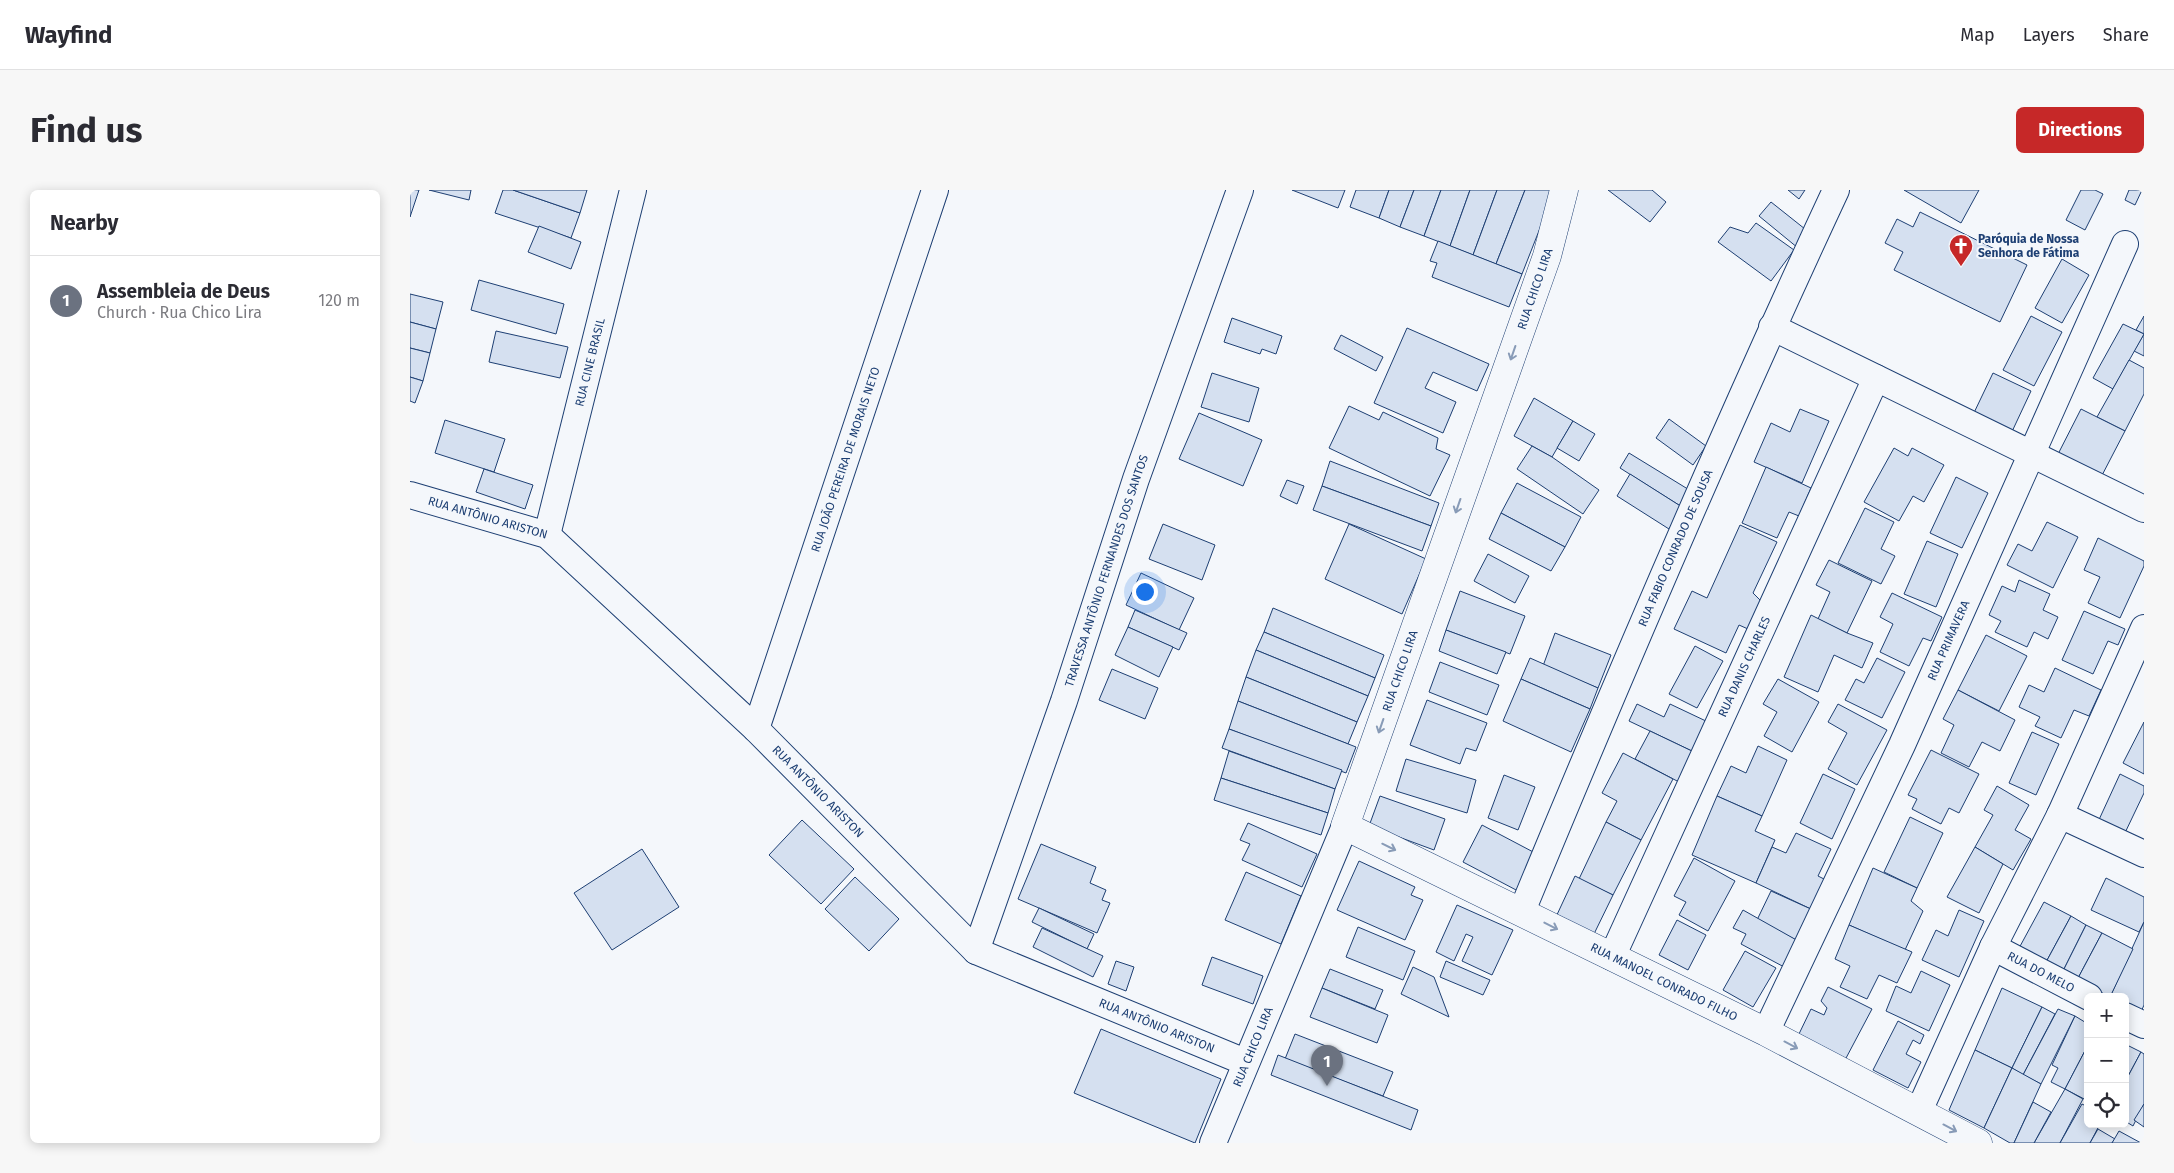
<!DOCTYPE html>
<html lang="en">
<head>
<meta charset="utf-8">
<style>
	body { margin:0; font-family:"Fira Sans",sans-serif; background:#f7f7f7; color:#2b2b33 }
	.controls { position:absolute; right:15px; bottom:15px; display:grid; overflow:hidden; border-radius:8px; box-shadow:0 2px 12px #0003 }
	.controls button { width:45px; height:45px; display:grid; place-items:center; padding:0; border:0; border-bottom:1px solid #e1e1e2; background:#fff; color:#2b2b33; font:25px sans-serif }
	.you { position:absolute; left:734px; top:401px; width:18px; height:18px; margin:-12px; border:4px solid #fff; border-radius:50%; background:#1a73e8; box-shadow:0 0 0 8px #1a73e833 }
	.badge { display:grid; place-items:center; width:32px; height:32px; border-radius:50%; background:#c62828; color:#fff; font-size:16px; font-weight:700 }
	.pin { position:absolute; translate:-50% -41px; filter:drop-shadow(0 1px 2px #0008) }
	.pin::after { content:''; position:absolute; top:26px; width:18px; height:15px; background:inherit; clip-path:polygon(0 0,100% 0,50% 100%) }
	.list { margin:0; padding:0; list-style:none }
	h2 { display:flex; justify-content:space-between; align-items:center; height:65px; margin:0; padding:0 20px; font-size:21px }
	h2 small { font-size:16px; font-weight:400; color:#7c7c81 }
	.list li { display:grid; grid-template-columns:32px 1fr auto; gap:15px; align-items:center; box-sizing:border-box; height:90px; padding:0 20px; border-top:1px solid #e1e1e2 }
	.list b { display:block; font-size:19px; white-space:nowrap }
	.list p { margin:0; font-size:16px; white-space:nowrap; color:#7c7c81 }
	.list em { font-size:16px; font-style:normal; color:#7c7c81 }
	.icon { flex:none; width:28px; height:28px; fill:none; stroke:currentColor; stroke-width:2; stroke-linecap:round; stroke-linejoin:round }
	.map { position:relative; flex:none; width:1734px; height:953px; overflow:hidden; border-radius:8px }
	header { display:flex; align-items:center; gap:30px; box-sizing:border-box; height:70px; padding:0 25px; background:#fff; border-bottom:1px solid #e1e1e2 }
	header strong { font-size:24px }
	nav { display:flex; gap:28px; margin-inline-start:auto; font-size:18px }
	.intro { display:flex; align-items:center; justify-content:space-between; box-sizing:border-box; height:120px; padding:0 30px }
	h1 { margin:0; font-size:35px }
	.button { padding:12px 22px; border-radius:8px; background:#c62828; color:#fff; font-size:18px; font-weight:700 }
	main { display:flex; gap:30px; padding:0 30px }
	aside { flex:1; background:#fff; border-radius:8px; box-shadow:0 2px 12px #0003 }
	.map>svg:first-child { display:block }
	.building { fill:#d5e0f0; stroke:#1d3f73 }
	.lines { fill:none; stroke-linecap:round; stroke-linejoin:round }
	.street-casing { stroke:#1d3f73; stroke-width:28 }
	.secondary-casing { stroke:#1d3f73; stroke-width:29 }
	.street { stroke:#f4f7fb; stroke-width:26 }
	.secondary { stroke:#f4f7fb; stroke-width:28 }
	.oneway { stroke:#889bb7 }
	.labels { text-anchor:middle; stroke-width:4; stroke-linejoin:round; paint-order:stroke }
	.poi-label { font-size:12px; font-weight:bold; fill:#1d3f73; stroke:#f4f7fb; text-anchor:start }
	.street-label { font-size:12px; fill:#1d3f73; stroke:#f4f7fb }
</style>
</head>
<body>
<header>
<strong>Wayfind</strong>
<nav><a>Map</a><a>Layers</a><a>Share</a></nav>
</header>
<div class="intro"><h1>Find us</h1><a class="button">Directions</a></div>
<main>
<aside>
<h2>Nearby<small></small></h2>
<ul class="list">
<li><span class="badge" style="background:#6b7280">1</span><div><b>Assembleia de Deus</b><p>Church · Rua Chico Lira</p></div><em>120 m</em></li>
</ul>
</aside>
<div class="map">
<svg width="1734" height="953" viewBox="0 0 1734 953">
	<rect width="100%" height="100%" fill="#f4f7fb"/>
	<g class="building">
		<polygon points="0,0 9,0 0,27"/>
		<polygon points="19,0 61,0 59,10"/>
		<polygon points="93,0 103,0 170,23 161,48 85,23"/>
		<polygon points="103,0 177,0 170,23"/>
		<polygon points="882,0 935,0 928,18"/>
		<polygon points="946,0 979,0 969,28 940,17"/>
		<polygon points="979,0 1004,0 990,37 969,28"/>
		<polygon points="1004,0 1031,0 1014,46 990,37"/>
		<polygon points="1031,0 1060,0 1040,56 1014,46"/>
		<polygon points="1060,0 1087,0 1063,65 1040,56"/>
		<polygon points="1087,0 1115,0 1086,74 1063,65"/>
		<polygon points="1115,0 1145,0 1112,84 1086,74"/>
		<polygon points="1198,0 1242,0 1256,12 1240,32"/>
		<polygon points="1378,0 1395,0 1389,9"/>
		<polygon points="1494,0 1569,0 1551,33"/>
		<polygon points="1671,0 1685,0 1693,4 1675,40 1656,30"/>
		<polygon points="1719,0 1732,0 1725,15 1715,10"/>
		<polygon points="1361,12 1400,43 1388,58 1349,26"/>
		<polygon points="1510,22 1617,75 1590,132 1484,80 1493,62 1475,53 1487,29 1503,37"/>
		<polygon points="1346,33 1384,60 1361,91 1308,52 1320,37 1338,43"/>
		<polygon points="129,36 171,52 161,79 118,62"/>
		<polygon points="1028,51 1112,84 1099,117 1022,87 1027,73 1020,71"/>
		<polygon points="1652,69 1679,85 1652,133 1625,118"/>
		<polygon points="69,90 154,114 146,144 61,120"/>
		<polygon points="0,104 33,112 26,139 0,132"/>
		<polygon points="1621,126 1652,142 1624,196 1593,180"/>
		<polygon points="1734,126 1734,166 1724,161 1734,144 1726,140"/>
		<polygon points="822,128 872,146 866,164 852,159 850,164 814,152"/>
		<polygon points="0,132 26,139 20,163 0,158"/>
		<polygon points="1713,134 1734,144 1703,199 1683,188"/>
		<polygon points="997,138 1079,174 1067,201 1023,182 1015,198 1046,212 1033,243 964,213"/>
		<polygon points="86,141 158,157 150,188 79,172"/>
		<polygon points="931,145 973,167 966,181 924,159"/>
		<polygon points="0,158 20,163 13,191 0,187"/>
		<polygon points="1719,170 1734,178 1734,204 1715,241 1687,227"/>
		<polygon points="802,183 849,198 839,232 791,217"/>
		<polygon points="1583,183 1621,201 1599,248 1561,229"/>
		<polygon points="0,187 13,191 5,213 0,211"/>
		<polygon points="1124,208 1163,231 1142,267 1104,246"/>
		<polygon points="939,216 969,230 973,222 1028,248 1026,259 1040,265 1020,306 919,258"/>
		<polygon points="1390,219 1419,231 1392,293 1344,272 1361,233 1380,242"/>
		<polygon points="1671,219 1715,241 1688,293 1645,270"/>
		<polygon points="789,223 852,250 833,296 769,269"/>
		<polygon points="1259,229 1296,256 1283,275 1246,248"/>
		<polygon points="35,230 95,249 84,282 25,263"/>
		<polygon points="1163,231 1185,244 1169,271 1147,258"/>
		<polygon points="1122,256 1142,267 1189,300 1173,324 1107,279"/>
		<polygon points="1484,258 1498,266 1502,258 1534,275 1514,312 1503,306 1489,331 1454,312"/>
		<polygon points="1219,263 1281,301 1272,317 1210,278"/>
		<polygon points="920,271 1029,313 1021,336 912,296"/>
		<polygon points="1356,277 1401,298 1389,326 1379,322 1367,348 1332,333"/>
		<polygon points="74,279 123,295 115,319 66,302"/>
		<polygon points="1220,284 1272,317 1259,339 1207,306"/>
		<polygon points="1546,287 1578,303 1552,358 1520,343"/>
		<polygon points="877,290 894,296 887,314 870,306"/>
		<polygon points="1107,293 1171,327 1155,357 1091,323"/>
		<polygon points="912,296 1021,336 1012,361 903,320"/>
		<polygon points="1455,318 1484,332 1471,359 1485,366 1471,394 1428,373"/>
		<polygon points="1091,323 1155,357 1141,381 1079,349"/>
		<polygon points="1637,332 1668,347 1643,398 1597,375 1608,354 1622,361"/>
		<polygon points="753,334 805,355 792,390 739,369"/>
		<polygon points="939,334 1016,369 992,424 915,389"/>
		<polygon points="1330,335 1367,352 1343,403 1351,411 1338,439 1329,435 1316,463 1264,439 1282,401 1297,408"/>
		<polygon points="1688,348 1734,371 1734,376 1710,428 1678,413 1690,387 1674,380"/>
		<polygon points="1517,351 1548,364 1526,417 1494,404"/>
		<polygon points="1078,364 1119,386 1105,413 1064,391"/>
		<polygon points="1419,370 1462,391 1437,443 1408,429 1420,402 1406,395"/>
		<polygon points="731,383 784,408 769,440 716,415"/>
		<polygon points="1609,390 1640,404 1633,420 1648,427 1638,449 1624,442 1617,457 1585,442 1591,431 1579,425 1592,396 1605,402"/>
		<polygon points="1050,401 1115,426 1100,464 1036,440"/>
		<polygon points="1482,403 1532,427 1521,451 1513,448 1499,476 1470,462 1483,434 1470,427"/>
		<polygon points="863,418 974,465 965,488 854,442"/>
		<polygon points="725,420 777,443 769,460 718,437"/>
		<polygon points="1674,421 1715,439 1708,455 1698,451 1683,484 1652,470"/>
		<polygon points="1401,425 1437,443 1463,453 1452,478 1424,465 1408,502 1374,487"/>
		<polygon points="718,437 763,457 749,487 705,465"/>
		<polygon points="1036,440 1096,462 1087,484 1029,461"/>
		<polygon points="854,442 965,488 958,506 846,460"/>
		<polygon points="1145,443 1201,465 1188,498 1133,476"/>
		<polygon points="1576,445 1617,466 1589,521 1548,500"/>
		<polygon points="1285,456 1313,471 1287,518 1259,504"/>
		<polygon points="846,460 958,506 947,532 836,487"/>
		<polygon points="1120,468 1188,498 1180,519 1111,489"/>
		<polygon points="1467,468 1495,482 1472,528 1435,510 1446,489 1454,493"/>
		<polygon points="1030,472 1089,495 1077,525 1019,502"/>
		<polygon points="1645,478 1691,500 1679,526 1664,520 1651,548 1625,536 1630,527 1609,517 1619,495 1634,502"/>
		<polygon points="702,479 748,498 735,529 689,510"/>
		<polygon points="836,487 947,532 938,554 828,511"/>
		<polygon points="1111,489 1180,519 1161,562 1093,531"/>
		<polygon points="1368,489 1409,512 1382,562 1354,546 1367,522 1353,514"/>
		<polygon points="1548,500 1605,530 1590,561 1572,552 1559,577 1531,563 1544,535 1533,529"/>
		<polygon points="1017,510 1077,533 1066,561 1056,558 1050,574 1000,555"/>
		<polygon points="828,511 946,557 936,583 819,539"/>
		<polygon points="1227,514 1254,527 1260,514 1298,532 1284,562 1219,531"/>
		<polygon points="1428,514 1477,540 1447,595 1418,579 1437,543 1418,532"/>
		<polygon points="1734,532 1734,584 1713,573"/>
		<polygon points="819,539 932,580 925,599 812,558"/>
		<polygon points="1240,541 1284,562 1269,592 1225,569"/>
		<polygon points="1622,542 1649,554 1626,605 1599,593"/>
		<polygon points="1348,556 1377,570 1352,626 1307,606 1321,576 1336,583"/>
		<polygon points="1521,560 1569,584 1549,623 1539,618 1531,634 1502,619 1507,609 1498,605"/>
		<polygon points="819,561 925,599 918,623 811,588"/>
		<polygon points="1213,563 1263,589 1231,650 1196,632 1207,611 1192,603"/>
		<polygon points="996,569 1066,590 1057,623 986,601"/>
		<polygon points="1413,584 1445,599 1422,649 1390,633"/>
		<polygon points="1710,584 1734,596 1734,603 1713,647 1687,634"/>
		<polygon points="1094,585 1125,597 1108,640 1078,628"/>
		<polygon points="811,588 918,623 911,645 804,610"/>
		<polygon points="1587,596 1619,615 1605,640 1621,649 1603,680 1565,657 1583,625 1574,620"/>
		<polygon points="970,606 1035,629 1024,660 959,636"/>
		<polygon points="1307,606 1352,626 1345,641 1365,650 1346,693 1282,665"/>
		<polygon points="1500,627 1533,643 1507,698 1474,682"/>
		<polygon points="392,630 444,679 411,714 359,665"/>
		<polygon points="1196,632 1231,650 1203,705 1169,689"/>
		<polygon points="838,633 907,664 892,697 832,670 840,654 830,650"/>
		<polygon points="1072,635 1127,664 1108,701 1053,672"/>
		<polygon points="1386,643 1421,659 1408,686 1416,690 1403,720 1346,693 1362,657 1376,663"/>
		<polygon points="631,654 686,677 680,693 696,700 692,710 700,713 687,743 608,709"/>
		<polygon points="1565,657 1593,674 1569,723 1537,707"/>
		<polygon points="232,659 269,717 202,760 164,703"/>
		<polygon points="1284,668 1325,691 1298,741 1269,725 1276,712 1264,706"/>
		<polygon points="949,671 1005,697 1001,705 1013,710 995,750 927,720"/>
		<polygon points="1463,678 1507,698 1501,711 1513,721 1495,760 1439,735"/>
		<polygon points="836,682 891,706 871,754 815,730"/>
		<polygon points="1165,686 1203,705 1183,746 1145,729"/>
		<polygon points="445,687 489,729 459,761 415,719"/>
		<polygon points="1696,688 1734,707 1734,732 1729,742 1681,720"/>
		<polygon points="1361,701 1403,720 1390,752 1347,730"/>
		<polygon points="1634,712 1661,726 1635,774 1608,760"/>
		<polygon points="1047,715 1103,740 1082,785 1052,771 1063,747 1056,744 1044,771 1026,762"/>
		<polygon points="629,718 684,744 677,759 622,732"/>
		<polygon points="1333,720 1390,752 1376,778 1331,754 1336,744 1323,738"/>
		<polygon points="1549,720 1574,731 1549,787 1512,770 1526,740 1538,746"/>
		<polygon points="1661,726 1676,735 1652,783 1635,774"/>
		<polygon points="1267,730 1296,745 1278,780 1249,765"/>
		<polygon points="1734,732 1734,815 1731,822 1715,814 1715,807 1700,807"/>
		<polygon points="1439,735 1502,762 1487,793 1469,785 1457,809 1430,797 1440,776 1425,769"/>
		<polygon points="1676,735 1692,743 1667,790 1652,783"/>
		<polygon points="948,737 1005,761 993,790 936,767"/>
		<polygon points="632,738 693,766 683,787 623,757"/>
		<polygon points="1692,743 1723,759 1700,807 1667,790"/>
		<polygon points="1335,761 1366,778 1343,817 1313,800"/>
		<polygon points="802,767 853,786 843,814 792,795"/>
		<polygon points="706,771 724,777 716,801 698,794"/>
		<polygon points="1036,771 1080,790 1073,805 1030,787"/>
		<polygon points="1003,777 1024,787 1039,827 991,804"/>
		<polygon points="920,779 973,800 965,819 912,798"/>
		<polygon points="1511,781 1540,795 1519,841 1476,821 1486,796 1501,803"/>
		<polygon points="1418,797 1462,819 1435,870 1388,846 1401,819 1414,825 1417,818 1411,811"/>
		<polygon points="912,798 978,825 967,853 900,827"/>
		<polygon points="1592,798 1632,817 1602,878 1565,860"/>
		<polygon points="1632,817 1645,824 1613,885 1602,878"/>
		<polygon points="1648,819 1665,826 1631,894 1613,885"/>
		<polygon points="1665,826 1678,834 1678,855 1655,899 1641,892 1648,878 1642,875"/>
		<polygon points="1488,831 1514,845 1510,854 1503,850 1496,864 1511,872 1498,898 1463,880"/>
		<polygon points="691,839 811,889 785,953 664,903"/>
		<polygon points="885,844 983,882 973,906 875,869"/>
		<polygon points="1715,854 1731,862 1715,892"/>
		<polygon points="1678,855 1678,911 1655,899"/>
		<polygon points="1565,860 1602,878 1574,938 1539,920"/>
		<polygon points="1731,862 1734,864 1734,914 1723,936 1715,931 1715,892"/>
		<polygon points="868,865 1008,920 1001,940 861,885"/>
		<polygon points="1602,878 1631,894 1604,953 1600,953 1574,938"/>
		<polygon points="1655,899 1673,909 1650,953 1624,953"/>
		<polygon points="1623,912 1641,922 1624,953 1604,953"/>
		<polygon points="1672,914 1678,917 1678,934 1690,934 1680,953 1650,953"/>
		<polygon points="1734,914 1734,937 1724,930"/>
		<polygon points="1688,939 1705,949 1702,953 1680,953"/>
		<polygon points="1709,941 1731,953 1702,953"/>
	</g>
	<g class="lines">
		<g class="street-casing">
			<g id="street">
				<polyline points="1362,137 1734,319"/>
				<path id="s1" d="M0,305l137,40 209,194 220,222 269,111"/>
				<path id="s2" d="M137,345l86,-345"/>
				<path id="s3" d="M346,539l179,-539"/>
				<polyline points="1650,625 1734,664"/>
				<path id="s4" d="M1112,721c100,-242 203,-483 314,-721"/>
				<path id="s5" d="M1583,757l96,50"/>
				<path id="s6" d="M566,761l88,-250 72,-222 104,-289"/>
				<path id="s7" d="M1202,767l264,-579"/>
				<polyline points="1715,826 1734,835"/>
				<path id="s8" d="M1356,842l136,-287 223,-501"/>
				<polyline points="1509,921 1583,757 1650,625 1734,438"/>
				<path id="s9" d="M803,953l132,-317"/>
			</g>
		</g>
		<g class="secondary-casing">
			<g id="secondary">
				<path id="s10" d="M1154,0l-17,66 -202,570 421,206 212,111"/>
			</g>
		</g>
		<use href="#street" class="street"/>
		<use href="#secondary" class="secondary"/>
	</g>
	<defs><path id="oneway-shaft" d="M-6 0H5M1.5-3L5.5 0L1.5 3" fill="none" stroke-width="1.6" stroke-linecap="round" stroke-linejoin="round" transform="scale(1.25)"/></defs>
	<g class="oneway">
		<use href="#oneway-shaft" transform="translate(1103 163) rotate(109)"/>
		<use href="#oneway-shaft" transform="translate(1048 316) rotate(109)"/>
		<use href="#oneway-shaft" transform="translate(971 536) rotate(109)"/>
		<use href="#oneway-shaft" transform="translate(979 657) rotate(26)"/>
		<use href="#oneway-shaft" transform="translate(1141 736) rotate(27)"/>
		<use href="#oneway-shaft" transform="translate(1381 855) rotate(28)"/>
		<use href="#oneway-shaft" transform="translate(1540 938) rotate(28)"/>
	</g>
	<defs>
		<g id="church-pin" transform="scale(1.25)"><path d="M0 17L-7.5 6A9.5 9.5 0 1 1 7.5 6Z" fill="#c62828" stroke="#f4f7fb"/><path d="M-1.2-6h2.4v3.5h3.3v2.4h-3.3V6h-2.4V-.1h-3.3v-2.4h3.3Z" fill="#fff"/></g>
	</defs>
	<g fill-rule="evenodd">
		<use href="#church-pin" x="1551" y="56"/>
	</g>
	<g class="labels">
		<g class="poi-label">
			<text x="1568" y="53">Paróquia de Nossa<tspan x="1568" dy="14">Senhora de Fátima</tspan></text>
		</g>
		<g class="street-label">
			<text transform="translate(1125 99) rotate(-71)" y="4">RUA CHICO LIRA</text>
			<text dy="4" stroke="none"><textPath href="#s2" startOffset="178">RUA CINE BRASIL</textPath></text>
			<text dy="4" stroke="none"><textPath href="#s3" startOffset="284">RUA JOÃO PEREIRA DE MORAIS NETO</textPath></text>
			<text dy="4" stroke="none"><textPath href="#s1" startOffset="81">RUA ANTÔNIO ARISTON</textPath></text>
			<text dy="4" stroke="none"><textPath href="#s4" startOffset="394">RUA FABIO CONRADO DE SOUSA</textPath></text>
			<text dy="4" stroke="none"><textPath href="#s6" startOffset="402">TRAVESSA ANTÔNIO FERNANDES DOS SANTOS</textPath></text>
			<text dy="4" stroke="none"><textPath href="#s8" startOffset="432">RUA PRIMAVERA</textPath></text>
			<text dy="4" stroke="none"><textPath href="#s7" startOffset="319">RUA DANIS CHARLES</textPath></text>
			<text transform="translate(990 481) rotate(-71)" y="4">RUA CHICO LIRA</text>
			<text dy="4" stroke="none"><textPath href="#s1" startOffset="516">RUA ANTÔNIO ARISTON</textPath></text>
			<text dy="4" stroke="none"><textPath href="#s5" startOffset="54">RUA DO MELO</textPath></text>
			<text dy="4" stroke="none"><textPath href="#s10" startOffset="1028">RUA MANOEL CONRADO FILHO</textPath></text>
			<text dy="4" stroke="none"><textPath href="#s1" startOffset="936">RUA ANTÔNIO ARISTON</textPath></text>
			<text dy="4" stroke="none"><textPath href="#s9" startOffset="104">RUA CHICO LIRA</textPath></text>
		</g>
	</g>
</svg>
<div class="controls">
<button>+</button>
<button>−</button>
<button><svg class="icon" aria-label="locate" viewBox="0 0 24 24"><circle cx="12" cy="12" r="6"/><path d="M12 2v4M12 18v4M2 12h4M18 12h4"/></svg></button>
</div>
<div class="you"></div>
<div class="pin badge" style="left:917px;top:896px;background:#6b7280">1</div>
</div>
</main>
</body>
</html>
